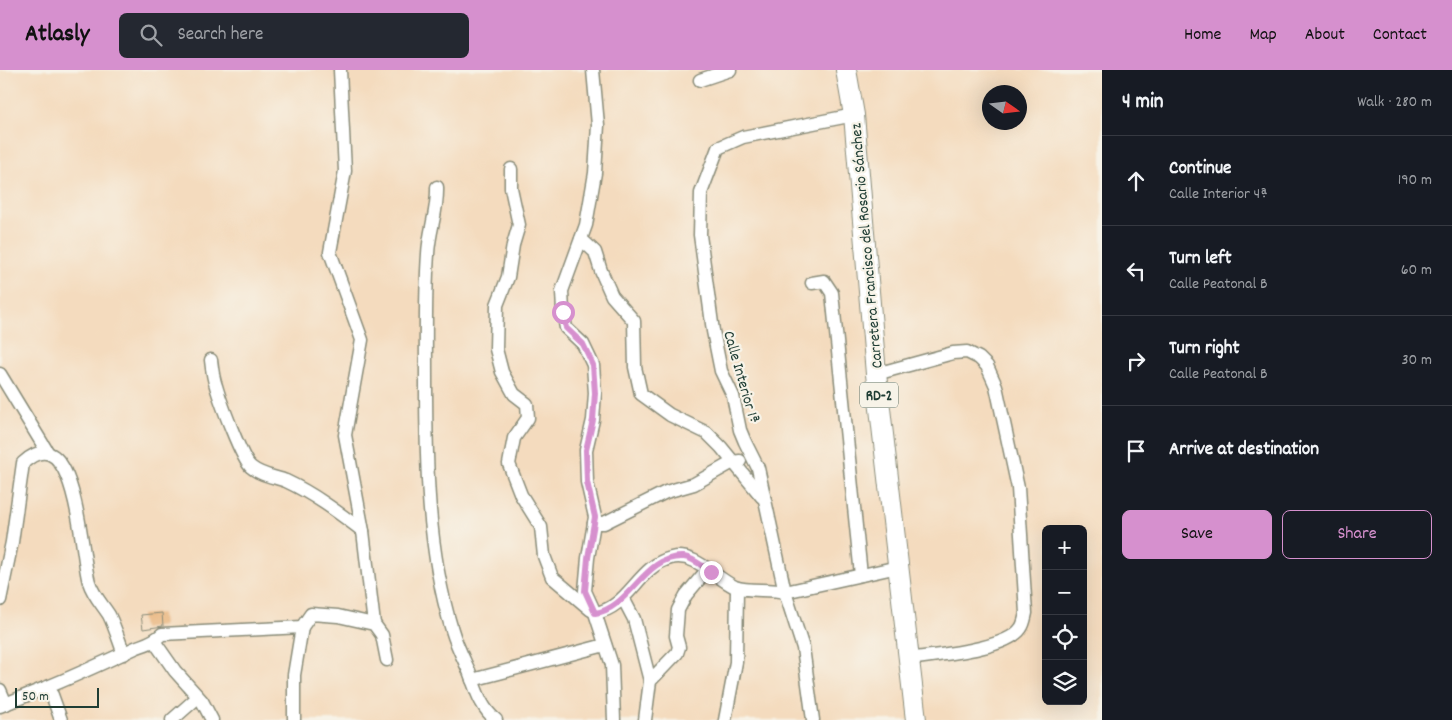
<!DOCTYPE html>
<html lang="en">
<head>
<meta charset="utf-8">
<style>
	body { margin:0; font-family:Dekko,sans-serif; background:#242831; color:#f1f3f6 }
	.controls { position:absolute; right:15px; bottom:15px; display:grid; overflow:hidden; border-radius:8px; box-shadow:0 5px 20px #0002 }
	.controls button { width:45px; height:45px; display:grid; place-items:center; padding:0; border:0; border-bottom:1px solid #363941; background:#171b24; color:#f1f3f6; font:25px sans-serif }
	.compass { position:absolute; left:982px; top:15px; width:45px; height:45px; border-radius:50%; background:#171b24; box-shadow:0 5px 20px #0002; rotate:104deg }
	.scale { position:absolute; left:15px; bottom:12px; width:84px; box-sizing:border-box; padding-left:5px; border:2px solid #1f3d34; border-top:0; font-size:14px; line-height:18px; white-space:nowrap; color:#1f3d34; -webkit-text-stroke:4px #f7f3e8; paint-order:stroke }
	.stop { position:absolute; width:15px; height:15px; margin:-11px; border:4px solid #d690ce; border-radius:50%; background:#fff }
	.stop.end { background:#d690ce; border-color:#fff; box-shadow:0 1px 5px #0008 }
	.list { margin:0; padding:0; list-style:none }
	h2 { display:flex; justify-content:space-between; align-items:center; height:65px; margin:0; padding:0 20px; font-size:21px }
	h2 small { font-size:16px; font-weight:400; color:#9ea1a6 }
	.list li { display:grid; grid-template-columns:32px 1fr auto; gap:15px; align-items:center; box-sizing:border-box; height:90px; padding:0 20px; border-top:1px solid #363941 }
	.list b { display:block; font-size:19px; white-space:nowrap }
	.list p { margin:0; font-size:16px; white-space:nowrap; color:#9ea1a6 }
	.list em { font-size:16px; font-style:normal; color:#9ea1a6 }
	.actions { display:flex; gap:10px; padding:15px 20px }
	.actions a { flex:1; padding:11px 0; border:1px solid #d690ce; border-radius:8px; text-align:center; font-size:18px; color:#d690ce }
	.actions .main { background:#d690ce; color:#111 }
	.icon { flex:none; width:28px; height:28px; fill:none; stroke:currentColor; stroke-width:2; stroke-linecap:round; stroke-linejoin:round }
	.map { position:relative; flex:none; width:1102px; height:650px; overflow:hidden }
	header { display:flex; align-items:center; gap:30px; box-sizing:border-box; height:70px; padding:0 25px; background:#d690ce; color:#111 }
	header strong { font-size:24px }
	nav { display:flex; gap:28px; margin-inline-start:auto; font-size:18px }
	.search { width:350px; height:45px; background:#242831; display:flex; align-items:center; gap:12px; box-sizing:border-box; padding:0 18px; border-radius:8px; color:#9ea1a6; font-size:19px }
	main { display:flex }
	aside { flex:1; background:#171b24 }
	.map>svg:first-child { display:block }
	.building { fill:#eab985 }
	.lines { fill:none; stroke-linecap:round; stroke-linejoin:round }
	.street-casing { stroke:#8a8c79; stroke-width:15 }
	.primary-casing { stroke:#8a8c79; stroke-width:22 }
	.street { stroke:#fff; stroke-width:12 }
	.primary { stroke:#fff; stroke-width:20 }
	.route { stroke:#d690ce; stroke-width:6 }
	.labels { text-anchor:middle; stroke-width:4.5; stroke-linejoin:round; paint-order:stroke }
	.shield { fill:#f7f3e8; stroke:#60746a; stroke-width:1 }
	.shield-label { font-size:15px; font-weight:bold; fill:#1f3d34 }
	.street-label { font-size:16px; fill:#1f3d34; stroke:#f7f3e8 }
</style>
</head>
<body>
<header>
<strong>Atlasly</strong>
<div class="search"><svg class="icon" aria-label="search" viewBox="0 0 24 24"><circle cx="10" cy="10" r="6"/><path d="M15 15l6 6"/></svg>Search here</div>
<nav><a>Home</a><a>Map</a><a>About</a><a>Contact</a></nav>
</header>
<main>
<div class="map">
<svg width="1102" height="650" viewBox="0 0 1102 650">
	<rect width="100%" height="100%" fill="#f7f3e8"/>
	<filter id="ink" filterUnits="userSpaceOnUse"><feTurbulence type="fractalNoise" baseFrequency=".02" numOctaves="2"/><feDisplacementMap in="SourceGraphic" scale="10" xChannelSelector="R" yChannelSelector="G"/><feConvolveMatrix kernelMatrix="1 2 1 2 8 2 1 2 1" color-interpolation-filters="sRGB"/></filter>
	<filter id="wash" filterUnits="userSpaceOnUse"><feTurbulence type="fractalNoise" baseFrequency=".0096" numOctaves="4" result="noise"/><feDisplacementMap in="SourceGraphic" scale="20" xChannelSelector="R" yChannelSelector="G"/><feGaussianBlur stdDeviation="1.12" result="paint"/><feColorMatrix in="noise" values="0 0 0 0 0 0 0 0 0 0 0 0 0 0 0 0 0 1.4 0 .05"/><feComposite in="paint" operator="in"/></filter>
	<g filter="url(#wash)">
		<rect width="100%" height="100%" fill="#f4dbbe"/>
		<g id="blocks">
			<polygon class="building" points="162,543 163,556 143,559 141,545"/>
		</g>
	</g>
	<g filter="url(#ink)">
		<use href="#blocks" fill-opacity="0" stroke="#8a8c79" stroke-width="1"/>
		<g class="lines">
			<g class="street-casing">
				<g id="street">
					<polyline points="340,0 345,101 330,182 362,270 345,365 363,461 374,554"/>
					<polyline points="593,0 598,55 595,103 586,155 562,221 563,242 566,258 583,274 593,295 595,323 593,350 586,380 587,412 595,447 588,488 585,521 595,543 612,595 614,650"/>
					<polyline points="700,10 730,0"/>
					<polyline points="511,99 511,118 519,155 513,175 508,207 497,235 496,279 502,302 514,324 527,334 528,348 514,368 509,394 521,425 541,457 544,486 552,507 591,540"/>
					<path d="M437,117c1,24 -8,43 -9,67 -3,41 -2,83 -2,125 0,83 1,170 26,251 4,14 11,28 17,41 7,18 11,36 27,49"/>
					<polyline points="581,169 595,182 601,201 612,226 634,251 635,297 641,324 670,345 707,363 721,377 762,427"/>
					<polyline points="812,213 824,211 832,223 861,505"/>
					<path d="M211,290c1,9 2,18 5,26 4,14 26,74 35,81 9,8 24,10 35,14 28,13 53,32 77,50"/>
					<polyline points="0,304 48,383"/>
					<path d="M876,304l77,-21 14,-1 12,6 8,8 9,20 22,102 8,125c-1,4 -2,11 -5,15 -14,22 -87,27 -112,31"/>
					<polyline points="594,453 604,453 666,422 694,414 733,392 740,391"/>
					<polyline points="623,528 634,549 650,611"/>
					<path d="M0,530l12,-58 11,-79c54,-50 58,96 66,119 4,13 13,22 20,33 6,12 10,26 15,39"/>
					<path d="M595,543c34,-5 43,-47 76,-55 24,-6 43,19 64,29 13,5 35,1 50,5l113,-25"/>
					<polyline points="154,571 175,601 202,631 212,650"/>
					<polyline points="472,610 605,575"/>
					<path d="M45,618c30,-12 60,-26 90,-40 10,-4 19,-6 27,-14l140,-7"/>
					<polyline points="0,620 6,634"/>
					<polyline points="0,636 45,618 52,625 61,650"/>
					<polyline points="172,650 198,627"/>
					<polyline points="294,650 294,605 302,557 311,544 338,546 374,554 382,565 387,590"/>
					<polyline points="645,650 650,611 677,583 679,577 676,566 678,540 686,525 707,500"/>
					<polyline points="725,650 736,592 737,518"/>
					<polyline points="813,650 803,578 785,522 758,398 745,372 740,360 733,326 721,301 713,261 700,165 701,123 718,78 743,67 854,45"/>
				</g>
			</g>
			<g class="primary-casing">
				<polyline id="primary" points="846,0 854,45 876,304 916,650"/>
			</g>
			<use href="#street" class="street"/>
			<use href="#primary" class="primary"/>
		</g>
	</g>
	<g class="lines" filter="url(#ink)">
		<path class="route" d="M563,242l3,16 17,16 10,21 2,28 -2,27 -7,30 1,32 8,35 -7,41 -3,33 10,22c36,-5 49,-59 89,-56 10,1 19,10 27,15"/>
	</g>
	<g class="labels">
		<rect class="shield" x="860" y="312.5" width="38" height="25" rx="4"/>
		<g class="shield-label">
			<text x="879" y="330">RD-2</text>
		</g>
		<g class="street-label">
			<text transform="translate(865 176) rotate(-95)" y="6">Carretera Francisco del Rosario Sánchez</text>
			<text transform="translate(743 307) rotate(74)" y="6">Calle Interior 1ª</text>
		</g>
	</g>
</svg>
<div class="controls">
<button>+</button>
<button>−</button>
<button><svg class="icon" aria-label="locate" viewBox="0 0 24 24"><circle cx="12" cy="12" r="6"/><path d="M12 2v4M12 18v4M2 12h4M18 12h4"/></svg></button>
<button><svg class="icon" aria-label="layers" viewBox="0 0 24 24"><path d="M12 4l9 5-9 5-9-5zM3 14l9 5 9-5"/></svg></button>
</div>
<svg class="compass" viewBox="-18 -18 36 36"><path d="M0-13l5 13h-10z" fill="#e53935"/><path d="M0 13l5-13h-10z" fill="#9ea1a6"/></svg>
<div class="scale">50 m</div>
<div class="stop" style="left:563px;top:242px"></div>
<div class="stop end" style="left:711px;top:502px"></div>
</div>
<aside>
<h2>4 min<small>Walk · 280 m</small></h2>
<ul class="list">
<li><svg class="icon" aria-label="ahead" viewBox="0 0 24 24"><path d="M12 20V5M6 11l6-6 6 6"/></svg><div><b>Continue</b><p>Calle Interior 4ª</p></div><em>190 m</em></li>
<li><svg class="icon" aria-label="left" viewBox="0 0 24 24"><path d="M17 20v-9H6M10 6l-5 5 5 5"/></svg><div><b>Turn left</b><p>Calle Peatonal B</p></div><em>60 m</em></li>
<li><svg class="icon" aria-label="right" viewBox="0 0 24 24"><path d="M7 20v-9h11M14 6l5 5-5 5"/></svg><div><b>Turn right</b><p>Calle Peatonal B</p></div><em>30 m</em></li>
<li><svg class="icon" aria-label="arrive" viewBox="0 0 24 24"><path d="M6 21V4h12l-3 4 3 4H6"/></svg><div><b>Arrive at destination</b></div></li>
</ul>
<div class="actions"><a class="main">Save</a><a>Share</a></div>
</aside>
</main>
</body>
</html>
